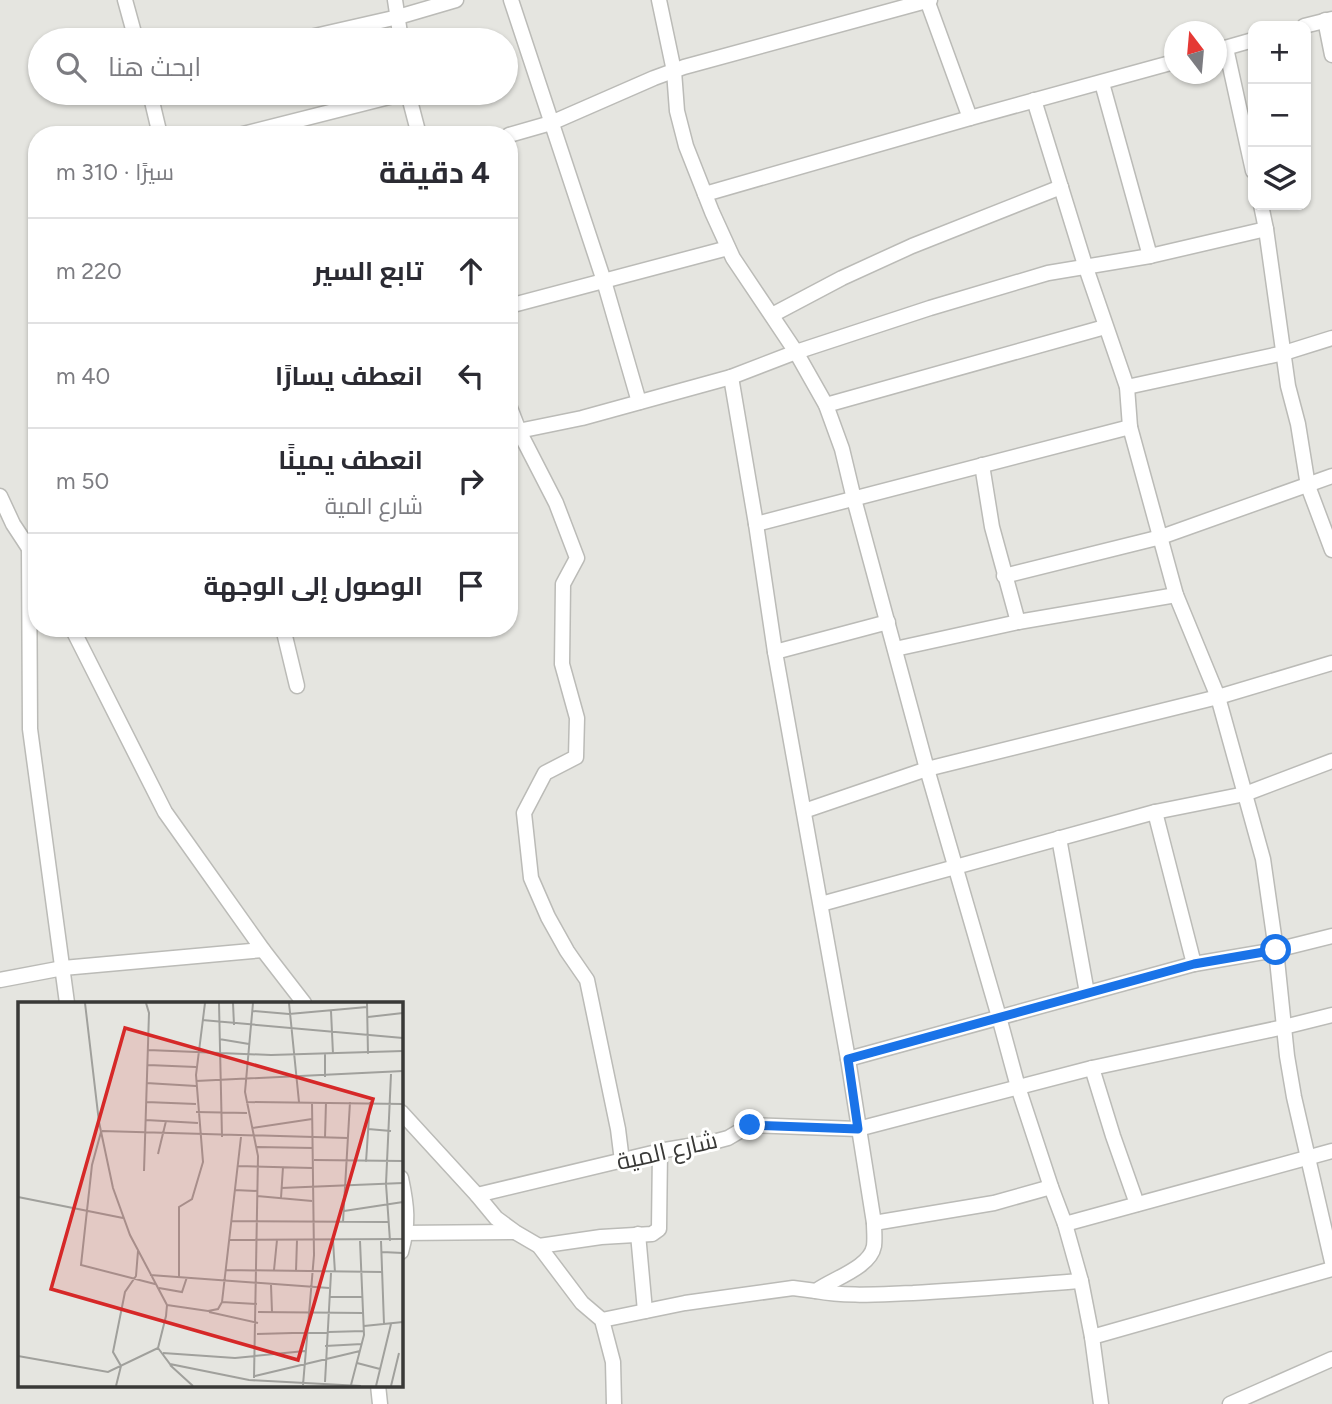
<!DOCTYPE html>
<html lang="ar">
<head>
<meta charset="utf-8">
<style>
	body { margin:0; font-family:Figtree,Cairo,sans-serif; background:#f7f7f7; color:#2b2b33; direction:rtl }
	.controls { position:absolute; right:21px; top:21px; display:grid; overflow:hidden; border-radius:14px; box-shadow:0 2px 5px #0004 }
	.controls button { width:63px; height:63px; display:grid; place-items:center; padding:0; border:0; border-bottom:2px solid #e1e1e2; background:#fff; color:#2b2b33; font:35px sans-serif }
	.compass { position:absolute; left:1164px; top:21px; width:63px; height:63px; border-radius:50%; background:#fff; box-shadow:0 2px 5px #0004; rotate:344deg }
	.stop { position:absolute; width:21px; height:21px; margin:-16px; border:5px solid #1a73e8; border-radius:50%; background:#fff }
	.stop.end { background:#1a73e8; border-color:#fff; box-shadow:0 2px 7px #0008 }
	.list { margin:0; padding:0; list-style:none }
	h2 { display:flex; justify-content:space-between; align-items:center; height:91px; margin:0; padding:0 28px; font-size:30px }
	h2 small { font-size:23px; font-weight:400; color:#7c7c81 }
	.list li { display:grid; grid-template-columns:46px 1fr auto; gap:21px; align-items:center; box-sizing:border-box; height:105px; padding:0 28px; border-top:2px solid #e1e1e2 }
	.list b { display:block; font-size:26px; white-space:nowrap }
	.list p { margin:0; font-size:23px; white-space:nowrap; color:#7c7c81 }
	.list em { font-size:23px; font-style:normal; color:#7c7c81 }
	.icon { flex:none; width:38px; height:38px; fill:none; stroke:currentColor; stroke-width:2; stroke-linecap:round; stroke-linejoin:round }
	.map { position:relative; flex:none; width:1332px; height:1404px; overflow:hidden; direction:ltr }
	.search { position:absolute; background:#fff; box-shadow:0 2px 5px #0004; left:28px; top:28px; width:490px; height:77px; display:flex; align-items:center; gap:18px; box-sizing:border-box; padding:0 24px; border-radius:38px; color:#7c7c81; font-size:26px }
	.panel { position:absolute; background:#fff; box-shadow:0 2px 5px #0004; left:28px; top:126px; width:490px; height:511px; border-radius:28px; direction:rtl }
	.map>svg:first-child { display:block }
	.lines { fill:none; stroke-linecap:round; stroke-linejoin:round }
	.street-casing { stroke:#bbbbb7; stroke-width:17 }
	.street { stroke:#fff; stroke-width:14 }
	.route { stroke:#1a73e8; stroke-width:9 }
	.labels { text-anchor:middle; stroke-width:6; stroke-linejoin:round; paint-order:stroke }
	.street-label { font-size:24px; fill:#393937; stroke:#fffffe }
	.inset-road { fill:none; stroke:#a0a09c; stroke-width:2 }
	.view { fill:#d62828; fill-opacity:0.15; stroke:#d62828; stroke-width:3.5 }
	.inset-edge { fill:none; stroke:#393937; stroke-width:3.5 }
</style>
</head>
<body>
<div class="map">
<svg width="1332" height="1404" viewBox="0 0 1332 1404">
	<rect width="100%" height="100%" fill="#e5e5e0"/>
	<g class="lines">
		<g class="street-casing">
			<g id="street">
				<polyline points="125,0 136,40"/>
				<polyline points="395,0 401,40"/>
				<polyline points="511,0 604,281 639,402"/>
				<polyline points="659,0 674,71 677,111 686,146 712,212 733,258 796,352 826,405 842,449 854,499 927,769 999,1017 1018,1087 1051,1187 1065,1224 1081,1281 1092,1337 1101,1404"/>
				<polyline points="927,0 970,118"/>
				<polyline points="1325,20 1332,55"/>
				<polyline points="1304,26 1332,19"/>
				<polyline points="297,40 398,17 456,0"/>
				<polyline points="1226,48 1253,171"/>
				<polyline points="1218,50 1253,40"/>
				<polyline points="1102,83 1150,256"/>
				<polyline points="150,93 160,135"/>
				<polyline points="408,93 419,135"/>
				<polyline points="1034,100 1085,265 1127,387 1130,427 1176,595 1218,697 1263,859 1276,950 1287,1056 1294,1097 1332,1262"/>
				<polyline points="239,135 405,93"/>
				<polyline points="509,135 551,123 654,78 684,67 930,0"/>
				<polyline points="705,194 970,118 1174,62"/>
				<polyline points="1261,205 1266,229 1288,386 1298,424 1308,486 1332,550"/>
				<polyline points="509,306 728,248"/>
				<polyline points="772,315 842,278 912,246 1061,187"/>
				<polyline points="731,377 756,524 775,652 848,1059 874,1223"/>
				<polyline points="1127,387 1284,353 1332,338"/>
				<polyline points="509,405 519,431 556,503 577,558 563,584 562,664 577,718 576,757 545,773 524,813 531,878 548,917 567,951 587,980 618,1129 622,1161"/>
				<polyline points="826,405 1105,327"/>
				<polyline points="509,433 582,418 731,377 796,352 930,308 1048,273 1150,256 1266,229"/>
				<polyline points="982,465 992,527 1018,622"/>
				<polyline points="0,496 13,524 32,553"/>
				<polyline points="756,524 1130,427"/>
				<polyline points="29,547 30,729 67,1003"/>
				<polyline points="1004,576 1161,537 1332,476"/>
				<polyline points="72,628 165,812 263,950 304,1003"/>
				<polyline points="283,628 297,686"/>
				<polyline points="895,649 1018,622 1176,595"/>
				<polyline points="775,652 888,622"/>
				<polyline points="804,811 927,769 1218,697 1332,663"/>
				<polyline points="1155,812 1194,964"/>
				<polyline points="1059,838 1087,993"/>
				<polyline points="821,904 1155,812 1245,794 1332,761"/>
				<polyline points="0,980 63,968 263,950"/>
				<polyline points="848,1059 1194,964 1276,950 1332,936"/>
				<polyline points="1092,1068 1113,1136 1137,1204"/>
				<polyline points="401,1112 477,1195 496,1218 515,1232 539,1246 582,1303 602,1320 613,1362 614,1404"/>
				<path d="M401,1178c6,28 8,46 0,74"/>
				<polyline points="477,1195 665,1150 713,1142 728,1138 750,1125 858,1129 1092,1068 1284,1027 1332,1015"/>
				<polyline points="1065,1224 1332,1151"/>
				<polyline points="401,1233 514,1232"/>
				<polyline points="638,1234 645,1311"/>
				<polyline points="539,1246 601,1237 652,1234 659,1229 660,1151"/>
				<path d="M816,1291c32,6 64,3 97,2 56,-3 112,-8 168,-12"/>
				<path d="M602,1320l83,-17 108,-15 23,3c16,-12 54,-23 58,-45 1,-7 0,-16 0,-23l120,-20 57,-16"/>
				<polyline points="1092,1337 1332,1269"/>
				<polyline points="378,1385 380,1404"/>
				<polyline points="1230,1404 1332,1359"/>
			</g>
		</g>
		<use href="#street" class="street"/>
	</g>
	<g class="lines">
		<polyline class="route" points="750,1125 858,1129 848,1059 1194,964 1276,950"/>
	</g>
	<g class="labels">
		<g class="street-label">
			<text transform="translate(667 1151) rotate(-13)" y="8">شارع المية</text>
		</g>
	</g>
	<g transform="translate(18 1002)">
		<rect width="385" height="385" fill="#e5e5e0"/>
		<path class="inset-road" d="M201,1l3,134M215,1l1,22M235,1l-8,89 13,64 -4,222M271,1l10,99M349,1l1,51M235,9l36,3 78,-7M313,9l2,43M350,15l35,-4M184,18l201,18M201,37l30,5M130,48l123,5 132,-4M307,52v23M130,63l48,2M178,79l207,-10M128,81l50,3M128,100l50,2M228,100l157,2M178,110l51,1M128,118l52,3M234,126l60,-9M350,127l23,2M84,129l246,7M83,130l-9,33 -11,100 74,19M307,135l1,-35M239,145l56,1M140,152l8,-33M296,158l89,1M348,160l4,-60M220,164l74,2M126,169l5,-158 -3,-10M263,186l122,-5M216,188l23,1M239,194l55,5M0,195l105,21M263,196l2,-31M326,209l59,-9M213,219l157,1M325,220l7,-120M212,238l173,-1M315,238l2,33M363,239l3,83M372,239l-4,-57 5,-110M364,250l21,1M208,268l156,2M256,268l3,-30M278,269l1,-31M132,273l179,13M161,275v-70l13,-8 11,-37 -7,-87 9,-72M253,283l1,27M141,286l23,4 5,-15M311,295h34M204,300l19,-165M149,303l41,6 10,-2 4,-7 35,2M191,310l49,11M240,310l105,1M346,324l39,-4M239,332l107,-3M307,344l37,-2M140,346l12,16 79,16 112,6M145,351l72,5 70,-7M0,354l90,16 50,-24 8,-32 1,-11 -37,-70 -17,-47 -14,-66 -14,-119M339,361l23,6M152,363l23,21M237,374l105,-25M307,380l6,-109M285,383l11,-130 -2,-153M333,383l13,-50 -4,-94M98,384l5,-20 -8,-14 12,-60 11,-16 2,-25M358,384l15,-62M373,384l8,-33"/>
		<path class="view" d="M107,26l248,71 -75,261 -247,-71z"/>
		<rect width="385" height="385" class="inset-edge"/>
	</g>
</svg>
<div class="controls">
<button>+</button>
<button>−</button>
<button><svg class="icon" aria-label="layers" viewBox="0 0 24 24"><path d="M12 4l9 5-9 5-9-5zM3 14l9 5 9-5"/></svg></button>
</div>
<svg class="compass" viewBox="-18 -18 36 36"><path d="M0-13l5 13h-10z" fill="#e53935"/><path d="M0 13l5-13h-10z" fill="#7c7c81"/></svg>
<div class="stop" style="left:1276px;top:950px"></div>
<div class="stop end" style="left:750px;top:1125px"></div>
<div class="search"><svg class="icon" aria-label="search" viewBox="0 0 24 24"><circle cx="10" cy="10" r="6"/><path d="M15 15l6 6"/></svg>ابحث هنا</div>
<section class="panel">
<h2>4 دقيقة<small>سيرًا · 310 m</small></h2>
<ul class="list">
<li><svg class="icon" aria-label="ahead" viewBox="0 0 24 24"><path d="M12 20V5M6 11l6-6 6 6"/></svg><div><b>تابع السير</b></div><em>220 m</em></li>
<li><svg class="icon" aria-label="left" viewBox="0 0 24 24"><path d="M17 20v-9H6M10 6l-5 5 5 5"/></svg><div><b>انعطف يسارًا</b></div><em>40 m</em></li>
<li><svg class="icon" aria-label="right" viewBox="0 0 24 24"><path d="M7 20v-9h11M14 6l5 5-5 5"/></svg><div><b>انعطف يمينًا</b><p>شارع المية</p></div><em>50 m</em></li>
<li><svg class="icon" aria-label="arrive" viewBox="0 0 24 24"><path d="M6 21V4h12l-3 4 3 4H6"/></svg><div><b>الوصول إلى الوجهة</b></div></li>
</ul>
</section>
</div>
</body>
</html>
